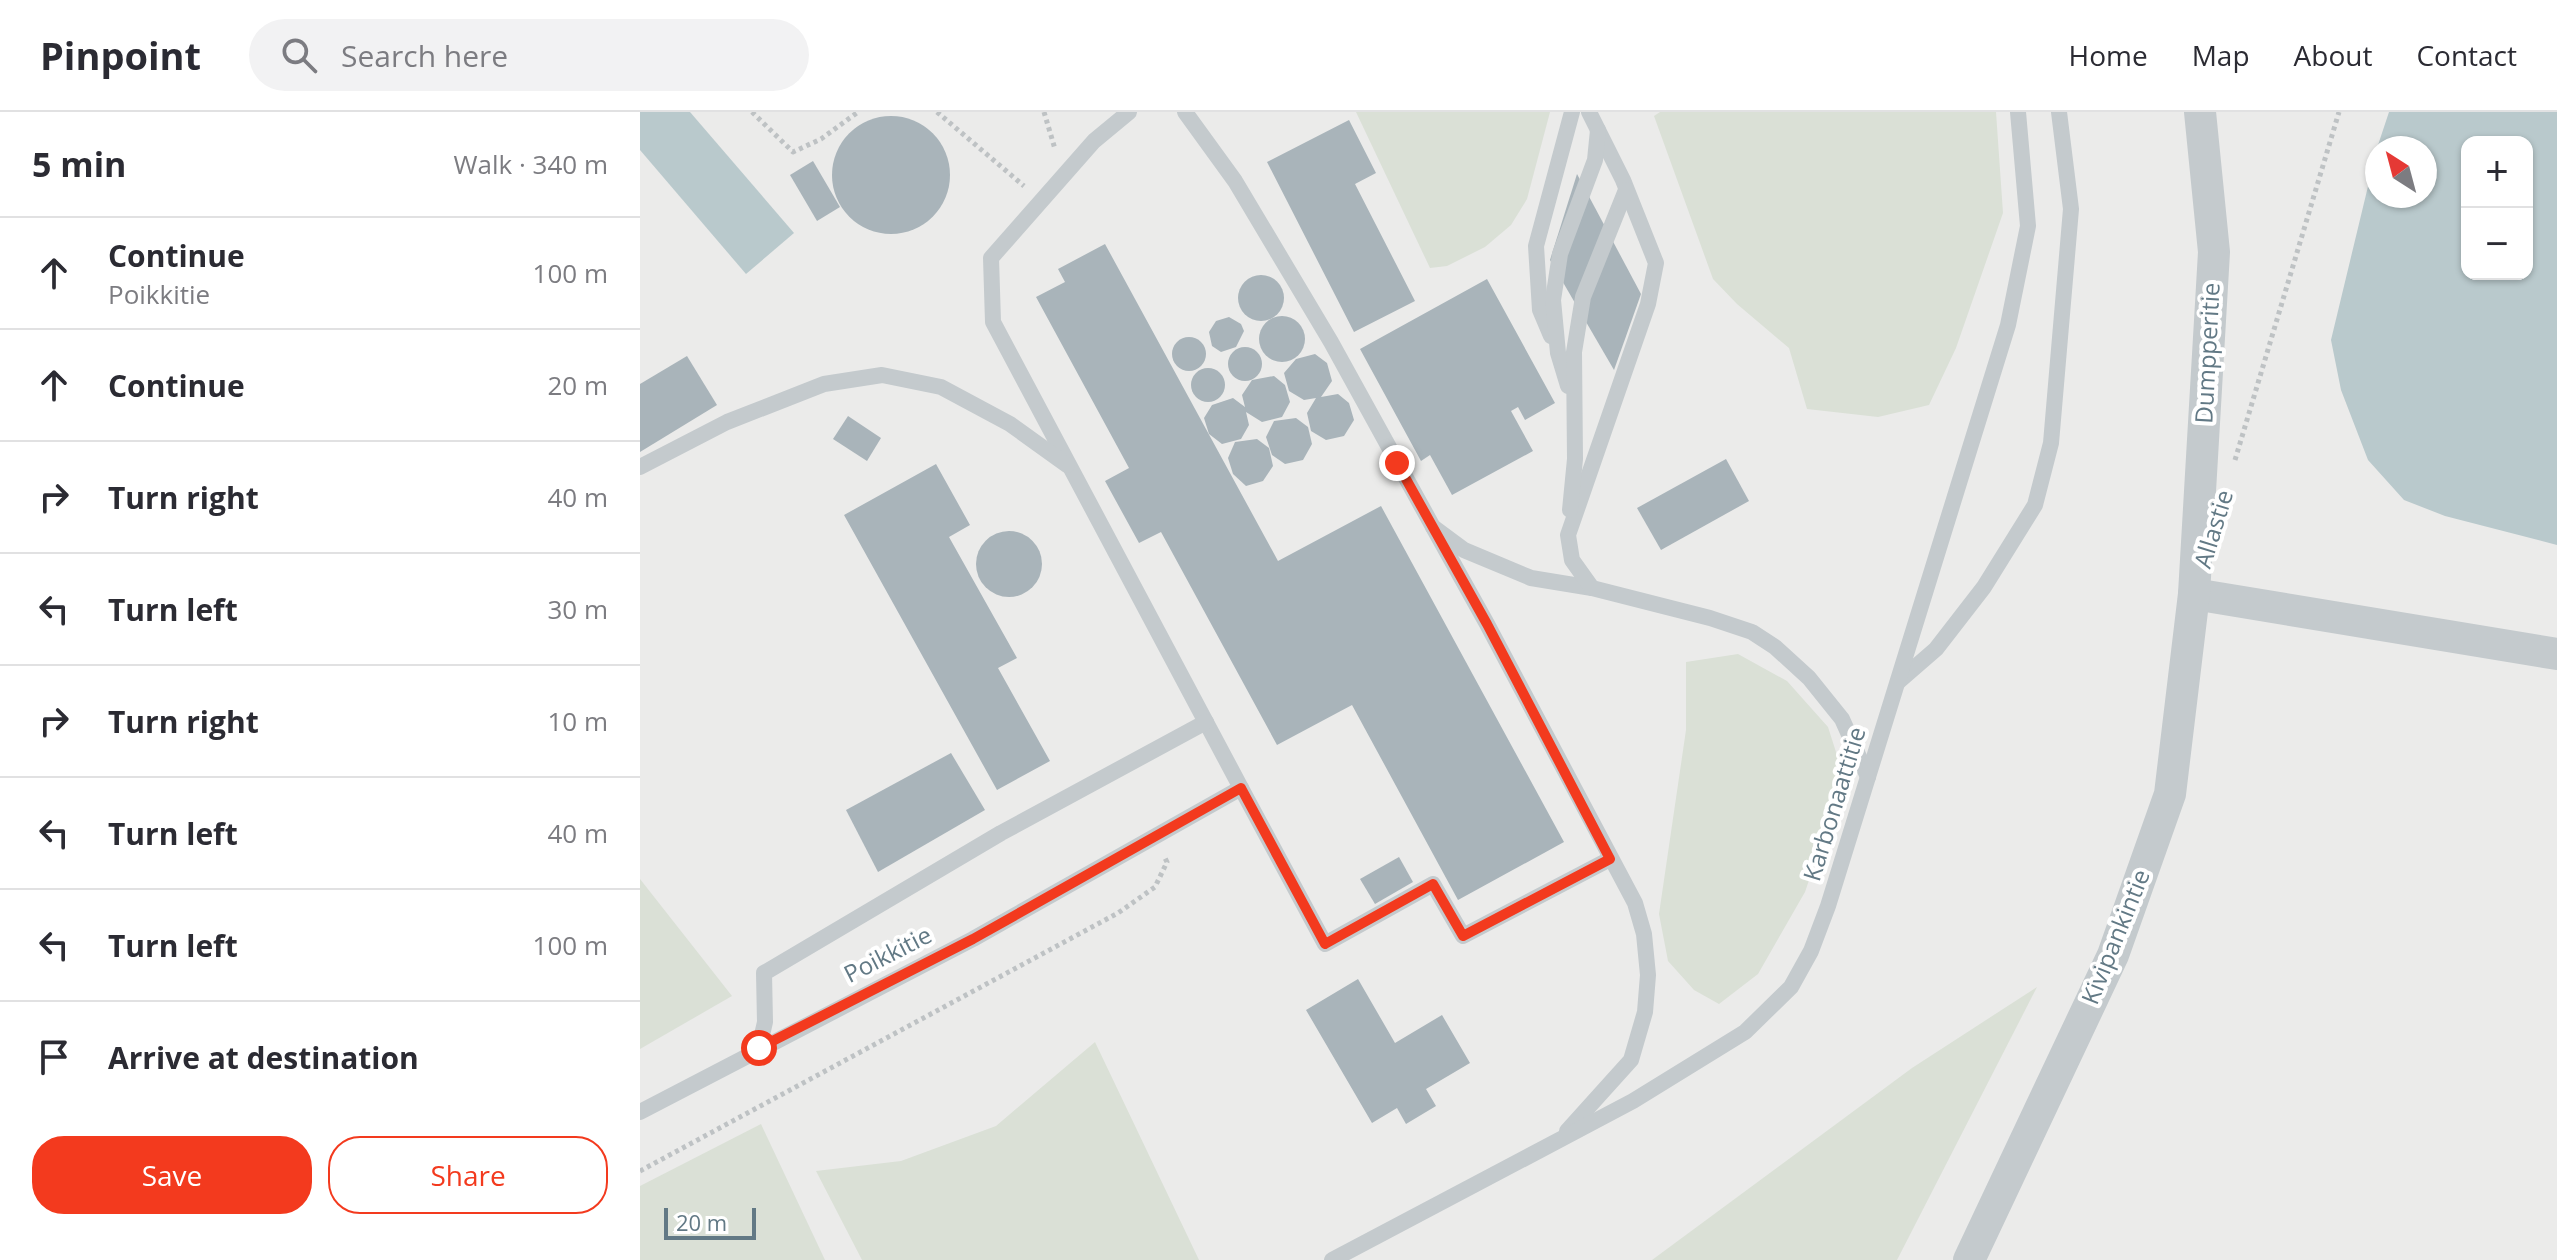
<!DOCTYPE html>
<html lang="en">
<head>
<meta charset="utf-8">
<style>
	body { margin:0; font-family:"Open Sans",sans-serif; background:#f2f2f3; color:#2b2b33 }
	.controls { position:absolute; right:24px; top:24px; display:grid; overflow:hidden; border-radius:16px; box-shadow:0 2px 6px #0004 }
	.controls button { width:72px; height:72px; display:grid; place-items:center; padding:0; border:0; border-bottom:2px solid #e1e1e2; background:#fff; color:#2b2b33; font:40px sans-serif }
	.compass { position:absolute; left:1725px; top:24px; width:72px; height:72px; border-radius:50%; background:#fff; box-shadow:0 2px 6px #0004; rotate:324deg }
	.scale { position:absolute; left:24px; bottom:20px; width:92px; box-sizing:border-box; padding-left:8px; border:4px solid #627985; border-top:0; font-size:22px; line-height:28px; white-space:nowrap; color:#627985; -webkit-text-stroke:6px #fff; paint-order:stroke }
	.stop { position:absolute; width:24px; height:24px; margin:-18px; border:6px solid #f33a1e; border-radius:50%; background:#fff }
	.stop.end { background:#f33a1e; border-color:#fff; box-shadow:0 2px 8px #0008 }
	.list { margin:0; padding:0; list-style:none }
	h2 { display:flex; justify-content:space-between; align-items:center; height:104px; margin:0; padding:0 32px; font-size:34px }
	h2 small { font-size:26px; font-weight:400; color:#7c7c81 }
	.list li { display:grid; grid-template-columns:52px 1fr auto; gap:24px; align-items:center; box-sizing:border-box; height:112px; padding:0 32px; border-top:2px solid #e1e1e2 }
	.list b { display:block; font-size:30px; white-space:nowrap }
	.list p { margin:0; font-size:26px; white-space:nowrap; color:#7c7c81 }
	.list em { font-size:26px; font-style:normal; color:#7c7c81 }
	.actions { display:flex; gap:16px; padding:24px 32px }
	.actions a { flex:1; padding:18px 0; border:2px solid #f33a1e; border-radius:32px; text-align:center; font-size:28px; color:#f33a1e }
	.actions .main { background:#f33a1e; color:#fff }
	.icon { flex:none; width:44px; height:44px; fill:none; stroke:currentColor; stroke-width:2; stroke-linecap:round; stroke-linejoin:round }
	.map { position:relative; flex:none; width:1917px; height:1148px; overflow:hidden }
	header { display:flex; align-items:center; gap:48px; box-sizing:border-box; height:112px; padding:0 40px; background:#fff; border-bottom:2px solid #e1e1e2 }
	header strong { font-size:38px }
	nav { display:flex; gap:44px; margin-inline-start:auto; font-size:28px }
	.search { width:560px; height:72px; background:#f2f2f3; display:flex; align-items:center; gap:20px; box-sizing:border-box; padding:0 28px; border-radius:44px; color:#7c7c81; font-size:30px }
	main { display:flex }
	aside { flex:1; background:#fff }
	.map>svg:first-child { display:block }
	.built { fill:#ebebea; fill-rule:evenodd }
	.green { fill:#dae0d6 }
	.water { fill:#b9c9cc; fill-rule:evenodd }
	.building { fill:#a9b4ba }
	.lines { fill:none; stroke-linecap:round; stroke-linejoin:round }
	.path { stroke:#bec2c4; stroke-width:5; stroke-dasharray:4 4; stroke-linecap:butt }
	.lane { stroke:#c4cacd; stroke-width:16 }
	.street { stroke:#c4cacd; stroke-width:32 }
	.route { stroke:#f33a1e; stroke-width:10 }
	.labels { text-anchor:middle; stroke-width:8; stroke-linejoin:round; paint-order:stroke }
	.street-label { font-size:24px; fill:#627985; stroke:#fff }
</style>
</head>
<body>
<header>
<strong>Pinpoint</strong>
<div class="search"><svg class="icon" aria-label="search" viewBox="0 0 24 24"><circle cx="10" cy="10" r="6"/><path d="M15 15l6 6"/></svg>Search here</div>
<nav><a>Home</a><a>Map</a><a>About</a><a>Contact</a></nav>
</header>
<main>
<aside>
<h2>5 min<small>Walk · 340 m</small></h2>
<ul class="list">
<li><svg class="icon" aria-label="ahead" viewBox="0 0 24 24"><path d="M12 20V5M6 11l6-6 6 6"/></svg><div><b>Continue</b><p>Poikkitie</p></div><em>100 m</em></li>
<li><svg class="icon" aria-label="ahead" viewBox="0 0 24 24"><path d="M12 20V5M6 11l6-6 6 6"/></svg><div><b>Continue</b></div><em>20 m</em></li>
<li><svg class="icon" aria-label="right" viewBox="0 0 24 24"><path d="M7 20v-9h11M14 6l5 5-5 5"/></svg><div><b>Turn right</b></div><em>40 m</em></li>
<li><svg class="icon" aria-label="left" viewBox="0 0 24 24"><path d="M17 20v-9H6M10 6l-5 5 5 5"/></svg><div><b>Turn left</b></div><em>30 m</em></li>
<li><svg class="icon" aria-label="right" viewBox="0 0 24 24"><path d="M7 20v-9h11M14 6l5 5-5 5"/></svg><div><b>Turn right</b></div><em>10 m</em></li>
<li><svg class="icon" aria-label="left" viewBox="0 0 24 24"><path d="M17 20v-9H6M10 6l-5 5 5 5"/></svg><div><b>Turn left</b></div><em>40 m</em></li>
<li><svg class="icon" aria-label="left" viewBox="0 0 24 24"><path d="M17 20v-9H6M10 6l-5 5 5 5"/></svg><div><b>Turn left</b></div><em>100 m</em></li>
<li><svg class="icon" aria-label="arrive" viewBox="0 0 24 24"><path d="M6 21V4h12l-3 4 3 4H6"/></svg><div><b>Arrive at destination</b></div></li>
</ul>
<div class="actions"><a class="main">Save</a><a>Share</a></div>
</aside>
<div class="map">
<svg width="1917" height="1148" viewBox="0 0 1917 1148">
	<rect width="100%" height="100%" fill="#fafaf7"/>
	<path class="built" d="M0,0h1917v1148h-1917zM1827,30h60v132h-60zM1737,36h48v48h-48z"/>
	<g class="green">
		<polygon points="716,0 910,0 887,87 871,113 845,135 807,154 790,156"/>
		<polygon points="1020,0 1356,0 1363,101 1316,236 1289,293 1238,305 1167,297 1149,236 1097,192 1073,167 1014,4"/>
		<polygon points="1098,542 1147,569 1188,615 1204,665 1165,780 1118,862 1079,892 1054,878 1028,849 1019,802 1046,618 1046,550"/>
		<polygon points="0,767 92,884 0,937"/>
		<polygon points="1397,875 1257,1148 1012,1148 1272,956"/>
		<polygon points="455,930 559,1148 222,1148 176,1059 261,1049 356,1014"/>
		<polygon points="121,1012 185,1148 0,1148 0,1074"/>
	</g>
	<g class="water">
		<polygon points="0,0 50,0 154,121 106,162 0,38"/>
		<path d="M1749,0h168v433l-112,-29 -41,-16 -36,-40 -27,-70 -10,-50 46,-191v47h48v-48h-48zM1827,30h60v132h-60z"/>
	</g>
	<g class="building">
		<circle cx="251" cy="63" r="59"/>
		<polygon points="709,8 736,61 715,72 775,189 714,220 627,50"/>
		<polygon points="173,49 200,95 177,109 150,63"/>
		<polygon points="937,62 1001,182 974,258 910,148"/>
		<polygon points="465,132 638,449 741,394 924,730 818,788 712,593 637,633 521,420 499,431 465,369 489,356 396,185 425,170 418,157"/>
		<circle cx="621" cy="186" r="23"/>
		<polygon points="847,167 915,291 885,308 878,295 871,299 893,339 812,383 790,343 781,349 720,237"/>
		<circle cx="642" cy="227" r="23"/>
		<polygon points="589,205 601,212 604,219 596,235 581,240 572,234 569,220 576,209"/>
		<circle cx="549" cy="242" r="17"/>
		<circle cx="605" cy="252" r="17"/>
		<polygon points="675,242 687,251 692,269 681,285 698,282 709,291 714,308 704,324 686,328 671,319 667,301 676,286 664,288 649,279 644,261 656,247"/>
		<polygon points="47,244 77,293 0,340 0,272"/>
		<circle cx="568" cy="273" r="17"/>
		<polygon points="634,264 645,273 650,290 642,305 622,310 606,300 609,313 601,327 582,332 569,322 564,306 572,293 593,286 605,295 602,283 612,268"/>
		<polygon points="208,304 241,326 227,349 193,327"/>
		<polygon points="656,306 668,315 672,332 663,348 645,352 632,343 626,325 634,309"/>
		<polygon points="617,327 629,336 633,354 623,369 606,374 593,362 588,346 595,330"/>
		<polygon points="1086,347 1109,389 1021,438 997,396"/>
		<polygon points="296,352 330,413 309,425 377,546 358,556 410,649 357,678 204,403"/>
		<circle cx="369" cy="452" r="33"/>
		<polygon points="311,641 345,698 238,760 206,698"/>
		<polygon points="759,745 773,770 735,792 720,767"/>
		<polygon points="718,867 755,931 802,903 830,951 786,977 796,994 766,1012 757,996 732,1011 666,898"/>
	</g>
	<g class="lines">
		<g class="path">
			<polyline points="112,0 153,40 181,27 218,0"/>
			<polyline points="297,0 384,74"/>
			<polyline points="404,0 415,37"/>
			<polyline points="1595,348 1699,0"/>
			<polyline points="0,1059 478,801 515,775 527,750 524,744"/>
		</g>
		<g class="lane">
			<polyline points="489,0 454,29 351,146 353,210 601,676"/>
			<polyline points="545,0 595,69 691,230 793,415 824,438 891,466 952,476"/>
			<polyline points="949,0 983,68 1016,151 1008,192 928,423 932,448 952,476 1070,506 1112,520 1135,535 1169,566 1202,607 1228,665"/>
			<polyline points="911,224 900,198 896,134 932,0"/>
			<polyline points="928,274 918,241 913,188 920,142 955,48 958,18"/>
			<polyline points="0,355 87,310 184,272 242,263 301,275 370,312 427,353"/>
			<polyline points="930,398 935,347 934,240 943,185 986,78"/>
			<polyline points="793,415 847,512 995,791 1004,822 1008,863 1005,900 991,948 927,1019"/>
			<polyline points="1258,570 1296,537 1344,475 1395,393 1411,331 1431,97 1419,0"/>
			<polyline points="119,936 125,910 124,861 361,721 566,610"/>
			<polyline points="0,1000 333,827 601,676 685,832 793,772 823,824 970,747"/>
			<polyline points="692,1148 993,989 1105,920 1151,875 1171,839 1188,794 1368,213 1388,114 1378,0"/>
		</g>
		<g class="street">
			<polyline points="1554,482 1917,542"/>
			<polyline points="1329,1148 1473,843 1530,682 1554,482 1574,140 1560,0"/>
		</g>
	</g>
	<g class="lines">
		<polyline class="route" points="119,936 333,827 601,676 685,832 793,772 823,824 970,747 847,512 757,351"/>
	</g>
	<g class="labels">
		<g class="street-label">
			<text transform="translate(1568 241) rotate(-87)" y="8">Dumpperitie</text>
			<text transform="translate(1574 417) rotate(-73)" y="8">Allastie</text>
			<text transform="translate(1195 692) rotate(-73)" y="8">Karbonaattitie</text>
			<text transform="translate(1476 825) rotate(-68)" y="8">Kivipankintie</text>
			<text transform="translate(248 843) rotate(-27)" y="8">Poikkitie</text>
		</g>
	</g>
</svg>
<div class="controls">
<button>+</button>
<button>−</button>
</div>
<svg class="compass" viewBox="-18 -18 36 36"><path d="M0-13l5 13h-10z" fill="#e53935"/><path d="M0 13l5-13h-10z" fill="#7c7c81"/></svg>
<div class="scale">20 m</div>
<div class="stop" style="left:119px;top:936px"></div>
<div class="stop end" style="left:757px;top:351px"></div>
</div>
</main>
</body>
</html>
